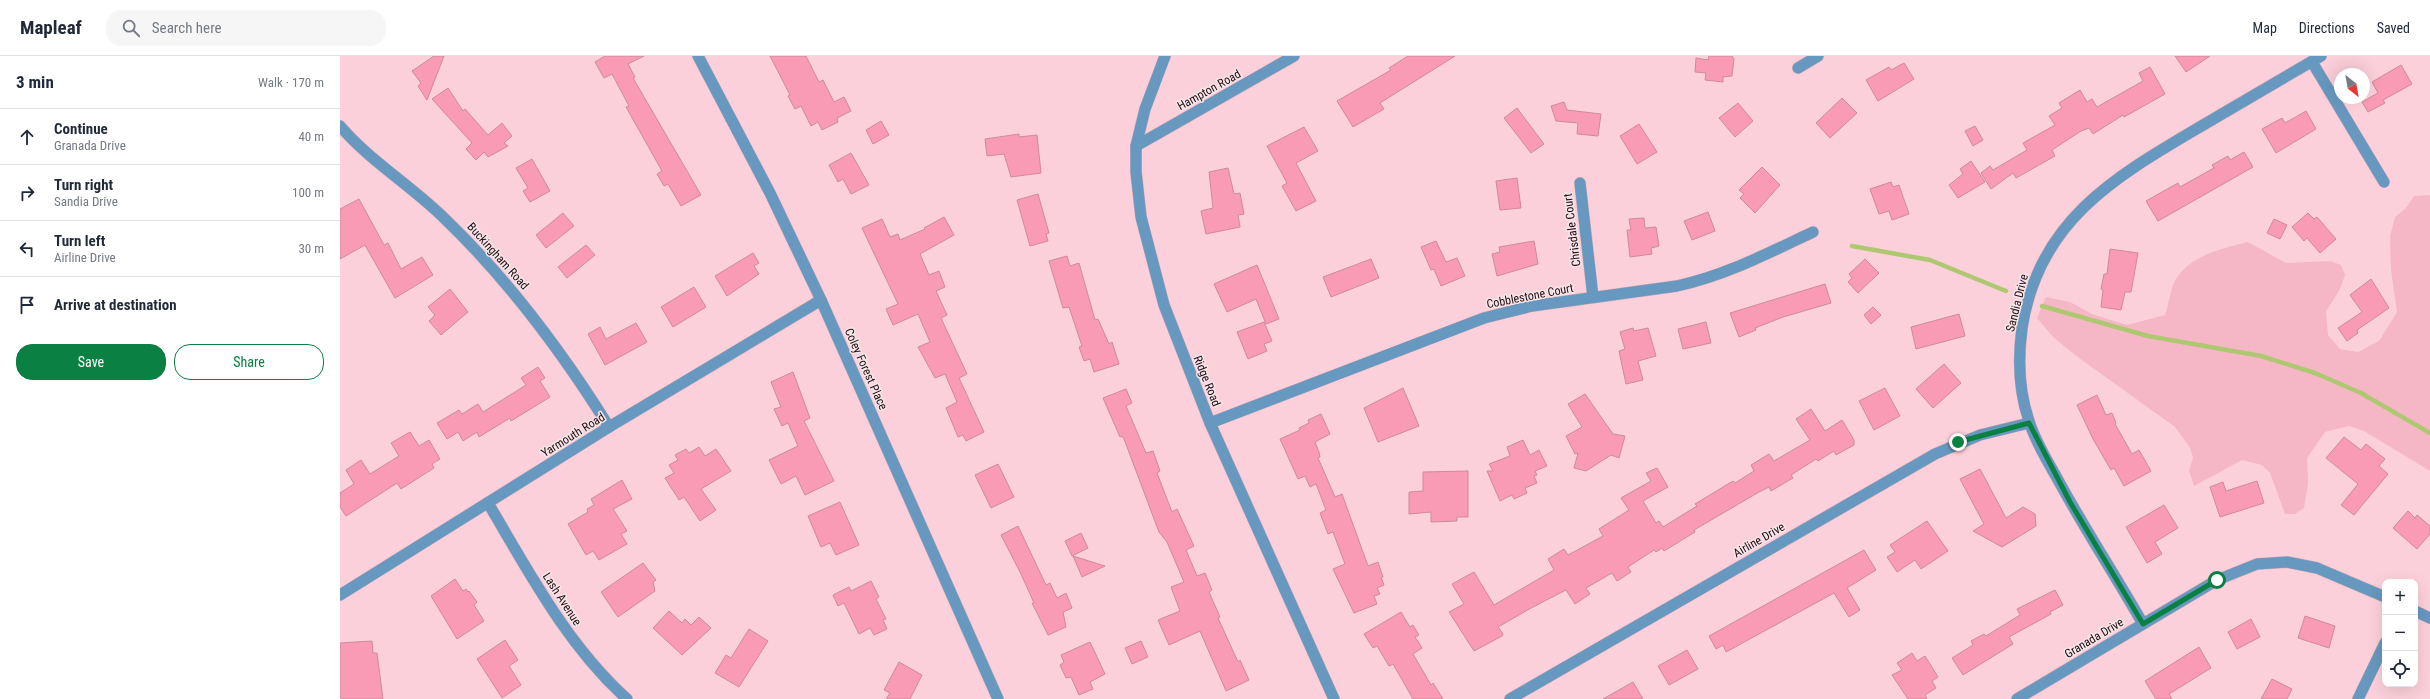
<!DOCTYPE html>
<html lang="en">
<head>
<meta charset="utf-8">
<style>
	body { margin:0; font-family:"Roboto Condensed",sans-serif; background:#f6f6f7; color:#1f2937 }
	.controls { position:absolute; right:12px; bottom:12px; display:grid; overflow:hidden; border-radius:8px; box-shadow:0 4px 16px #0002 }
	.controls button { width:36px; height:36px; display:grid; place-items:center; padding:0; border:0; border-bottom:1px solid #e0e1e3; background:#fff; color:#1f2937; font:20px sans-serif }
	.compass { position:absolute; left:1994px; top:12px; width:36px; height:36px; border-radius:50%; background:#fff; box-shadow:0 4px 16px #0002; rotate:149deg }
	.stop { position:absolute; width:12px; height:12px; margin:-9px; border:3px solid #0b8043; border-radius:50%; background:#fff }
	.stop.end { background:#0b8043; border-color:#fff; box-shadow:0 1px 4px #0008 }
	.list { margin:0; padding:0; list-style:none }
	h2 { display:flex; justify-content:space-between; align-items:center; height:52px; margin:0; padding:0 16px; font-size:17px }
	h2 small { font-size:13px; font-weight:400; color:#747a83 }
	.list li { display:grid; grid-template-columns:26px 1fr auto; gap:12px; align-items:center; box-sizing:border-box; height:56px; padding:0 16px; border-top:1px solid #e0e1e3 }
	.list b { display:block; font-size:15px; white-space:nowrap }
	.list p { margin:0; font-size:13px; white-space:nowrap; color:#747a83 }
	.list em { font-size:13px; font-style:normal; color:#747a83 }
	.actions { display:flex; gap:8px; padding:12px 16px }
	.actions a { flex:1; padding:9px 0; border:1px solid #0b8043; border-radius:16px; text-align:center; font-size:14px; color:#0b8043 }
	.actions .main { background:#0b8043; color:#fff }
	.icon { flex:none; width:22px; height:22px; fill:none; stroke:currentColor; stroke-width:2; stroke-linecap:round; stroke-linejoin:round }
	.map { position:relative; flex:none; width:2090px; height:643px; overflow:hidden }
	header { display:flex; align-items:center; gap:24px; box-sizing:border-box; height:56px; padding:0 20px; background:#fff; border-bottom:1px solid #e0e1e3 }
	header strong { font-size:19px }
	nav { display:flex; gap:22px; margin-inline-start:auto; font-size:14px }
	.search { width:280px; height:36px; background:#f6f6f7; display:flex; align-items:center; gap:10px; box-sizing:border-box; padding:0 14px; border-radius:16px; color:#747a83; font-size:15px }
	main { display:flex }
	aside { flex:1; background:#fff }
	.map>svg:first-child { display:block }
	.green { fill:#f5b7c6 }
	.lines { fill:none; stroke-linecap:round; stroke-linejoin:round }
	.stream { stroke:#aec872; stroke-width:4.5 }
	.building { fill:#f99bb4; stroke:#ce8a9b }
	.minor-casing { stroke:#d5adb6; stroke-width:12 }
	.tertiary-casing { stroke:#d5adb6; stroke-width:12 }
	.minor { stroke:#6798bf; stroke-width:11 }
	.tertiary { stroke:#6798bf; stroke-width:11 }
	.route { stroke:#0b8043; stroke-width:5 }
	.labels { text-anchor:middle; stroke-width:3; stroke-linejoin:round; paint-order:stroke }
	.street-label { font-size:12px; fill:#230b12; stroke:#f5e6e9 }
</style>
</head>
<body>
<header>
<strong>Mapleaf</strong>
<div class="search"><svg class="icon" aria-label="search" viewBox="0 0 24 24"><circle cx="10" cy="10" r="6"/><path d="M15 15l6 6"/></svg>Search here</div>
<nav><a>Map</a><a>Directions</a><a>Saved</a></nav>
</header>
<main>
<aside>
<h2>3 min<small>Walk · 170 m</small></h2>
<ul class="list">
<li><svg class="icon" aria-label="ahead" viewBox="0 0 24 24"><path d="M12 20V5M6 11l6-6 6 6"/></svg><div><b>Continue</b><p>Granada Drive</p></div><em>40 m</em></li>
<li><svg class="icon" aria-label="right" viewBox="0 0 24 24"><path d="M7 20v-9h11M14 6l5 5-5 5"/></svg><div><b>Turn right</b><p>Sandia Drive</p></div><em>100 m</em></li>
<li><svg class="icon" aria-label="left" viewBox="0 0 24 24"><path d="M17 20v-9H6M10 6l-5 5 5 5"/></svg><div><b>Turn left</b><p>Airline Drive</p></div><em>30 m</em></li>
<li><svg class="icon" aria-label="arrive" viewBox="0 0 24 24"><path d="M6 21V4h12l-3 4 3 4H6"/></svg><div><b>Arrive at destination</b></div></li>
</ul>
<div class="actions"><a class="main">Save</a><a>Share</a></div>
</aside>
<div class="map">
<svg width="2090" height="643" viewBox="0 0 2090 643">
	<rect width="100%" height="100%" fill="#fcd0da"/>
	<path class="green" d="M2090,139v276l-66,-40 -15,-5 -24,6 -18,26 1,25 -4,25 -9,6h-10l-15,-41 -8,-8 -20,-5 -48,26 -5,-15 4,-14 -4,-11 -14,-19 -100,-72 -22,-18 -16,-19 9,-21 24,5 22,12 35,11 38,-10c4,-11 5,-26 11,-36 15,-24 47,-31 72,-37l38,21 44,-2 11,4 4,10 -5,14 -14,23 2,23 12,14 18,3 21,-11 18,-29 -6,-42 -1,-34 5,-19 11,-9 8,-12z"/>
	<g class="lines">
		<g class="stream">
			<polyline points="1512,190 1590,204 1666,235"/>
			<polyline points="1702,250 1808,280 1921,300 1975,317 2021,337 2090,377"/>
		</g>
	</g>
	<g class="building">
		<polygon points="94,0 104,0 87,44 78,30 81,27 72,15"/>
		<polygon points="265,0 304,0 288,8 295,21 293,22 361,139 341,150 328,128 324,130 317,118 322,115 286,51 289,50 272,18 264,22 255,6"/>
		<polygon points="430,0 466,0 479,26 483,24 494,46 504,41 511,55 497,62 498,66 482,74 478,66 471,70 461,50 455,53 448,40 450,39"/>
		<polygon points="1068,0 1115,0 1040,47 1044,53 1013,71 997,45 1051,14 1049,12"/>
		<polygon points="1369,0 1392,0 1394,3 1392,20 1383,21 1383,26 1365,24 1366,17 1355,16 1356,2 1368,4"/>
		<polygon points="1835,0 1870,0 1846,16"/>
		<polygon points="1564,7 1574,23 1538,45 1526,24 1549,11 1551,14"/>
		<polygon points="2061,9 2072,28 2043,44 2045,47 2028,56 2022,46 2038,37 2032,26"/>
		<polygon points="1810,11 1825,38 1784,61 1783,59 1753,78 1749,72 1741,75 1712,94 1715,100 1676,122 1673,117 1651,133 1641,117 1650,110 1653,114 1687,94 1683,87 1715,69 1709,60 1722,52 1719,47 1740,34 1747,46 1752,43 1757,51 1803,25 1799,17"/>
		<polygon points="108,32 123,55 125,53 148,79 162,67 172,80 164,87 168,90 148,101 144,96 136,104 126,93 132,87 92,43"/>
		<polygon points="1502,42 1517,57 1490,82 1476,67"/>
		<polygon points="1224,46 1227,54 1261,58 1258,80 1237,78 1238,67 1216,65 1211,50"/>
		<polygon points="1398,47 1413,65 1395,81 1379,62"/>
		<polygon points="1177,52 1204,88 1191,97 1164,62"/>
		<polygon points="1966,55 1976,73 1936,97 1922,73 1942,62 1945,67"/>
		<polygon points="541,65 549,79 533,88 526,74"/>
		<polygon points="1299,68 1317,96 1297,108 1280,80"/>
		<polygon points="1635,70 1643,84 1633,90 1625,75"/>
		<polygon points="964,71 978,95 956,107 976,145 956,155 942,130 947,127 927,90"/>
		<polygon points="679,78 679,81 697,79 701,117 671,121 664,98 647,100 645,83"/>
		<polygon points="1904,96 1913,111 1818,165 1806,145 1838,127 1840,131 1874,112 1872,109 1888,100 1890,104"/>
		<polygon points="511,97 529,129 511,138 503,123 498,126 489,109"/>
		<polygon points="192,103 210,135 190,146 183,135 188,132 176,112"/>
		<polygon points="1631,105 1645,126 1618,142 1609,129 1623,118 1620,113"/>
		<polygon points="1422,111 1440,129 1415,157 1400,142 1404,138 1399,134"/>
		<polygon points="888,112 894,138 900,137 904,158 898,159 900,171 866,178 861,155 873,152 869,116"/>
		<polygon points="1177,122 1181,152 1160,154 1156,125"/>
		<polygon points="1551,126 1553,131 1559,129 1569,158 1552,164 1549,155 1539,158 1530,133"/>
		<polygon points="698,138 709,177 706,178 708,185 690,190 677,144"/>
		<polygon points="19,143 44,189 48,187 61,213 82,201 93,219 55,242 25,189 0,203 0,153"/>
		<polygon points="1368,156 1375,175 1352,184 1344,165"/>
		<polygon points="223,157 234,170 206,192 196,179"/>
		<polygon points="1968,157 1974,163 1977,161 1996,183 1980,197 1967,182 1964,185 1952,171"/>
		<polygon points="604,161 614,179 580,198 589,219 599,215 605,231 596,235 607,259 601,262 627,318 619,322 644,376 626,385 623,379 618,381 606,352 617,346 605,318 595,322 578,291 590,286 578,258 553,269 546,253 558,248 522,172 542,163 550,181 558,178 560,184 585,173 584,172"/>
		<polygon points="1304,162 1305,172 1316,171 1319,190 1311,192 1312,198 1290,201 1287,174 1291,174 1289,163"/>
		<polygon points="1934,163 1947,169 1940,183 1927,177"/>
		<polygon points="1096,185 1106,206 1117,202 1125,220 1101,230 1094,213 1091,214 1081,191"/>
		<polygon points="1194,185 1198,208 1157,220 1152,198 1160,196 1159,191"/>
		<polygon points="246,189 255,199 227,222 218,211"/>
		<polygon points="1770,193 1798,197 1791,236 1785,236 1781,254 1761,251 1763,234 1761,233 1764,218 1767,218"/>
		<polygon points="413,197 419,207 414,210 419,218 387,240 375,220"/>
		<polygon points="727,200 730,210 739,207 755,264 758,263 769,288 772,286 779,308 754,316 750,303 744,305 739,291 742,290 729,251 723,252 709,205"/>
		<polygon points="1031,203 1039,222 991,241 983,221"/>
		<polygon points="1525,203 1539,217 1518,237 1508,226 1512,222 1509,218"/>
		<polygon points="917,209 939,263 926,268 916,243 887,256 874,228"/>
		<polygon points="2031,223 2049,252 2017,274 2018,277 2007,285 1998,272 2022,256 2010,239"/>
		<polygon points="1485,228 1491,247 1443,261 1415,272 1416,274 1399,281 1390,257"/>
		<polygon points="354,231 366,251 333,271 321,251"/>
		<polygon points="110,233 128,256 101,279 89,265 95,259 88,251"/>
		<polygon points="1533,251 1541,259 1531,268 1524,259"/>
		<polygon points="1619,258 1625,280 1576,293 1571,271"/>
		<polygon points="924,266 932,285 924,288 927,295 908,303 897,276"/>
		<polygon points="1366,266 1371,287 1343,293 1338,273"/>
		<polygon points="296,267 307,286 265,309 248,278 260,271 266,283"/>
		<polygon points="1293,272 1294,275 1308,272 1316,300 1298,305 1303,324 1286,328 1279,295 1285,293 1280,276"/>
		<polygon points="1604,308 1621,327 1593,352 1576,333"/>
		<polygon points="198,311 205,322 200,325 210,341 171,365 170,362 139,381 137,376 123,385 118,376 107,383 97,367 119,354 122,358 138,348 143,356 186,329 181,322"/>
		<polygon points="453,316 470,362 464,365 494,425 465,439 456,420 441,428 429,404 458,390 448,367 442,370 434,353 441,351 431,326"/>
		<polygon points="1063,332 1079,370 1038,386 1024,352"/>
		<polygon points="1545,332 1560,360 1534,374 1519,345"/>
		<polygon points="786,333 792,347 786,350 806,397 813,395 820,415 817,417 832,456 837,453 854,490 846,494 857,520 865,517 872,534 869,536 880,561 878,562 898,606 900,604 909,624 886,635 860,575 829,589 818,564 840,555 831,531 844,526 827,486 819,476 784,383 782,380 780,381 763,342"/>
		<polygon points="1245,338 1273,378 1285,380 1279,402 1271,399 1246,415 1234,412 1238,397 1235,398 1226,380 1242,371 1228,348"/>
		<polygon points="1757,339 1766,359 1772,357 1776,367 1775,368 1792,398 1799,394 1811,415 1784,430 1774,412 1771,414 1753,383 1737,349"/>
		<polygon points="1471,353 1485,375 1502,364 1514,384 1514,389 1496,399 1494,395 1478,405 1476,403 1451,419 1453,422 1431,435 1429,431 1419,436 1354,474 1355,476 1324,495 1322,492 1316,496 1314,494 1288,511 1291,516 1277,525 1272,517 1246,532 1250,538 1235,548 1226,534 1191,552 1158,571 1163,578 1162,580 1134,595 1109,556 1124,548 1112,528 1134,516 1154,549 1214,514 1208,503 1224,493 1228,499 1263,480 1259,473 1289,454 1281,442 1311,425 1306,417 1317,412 1328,431 1303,445 1316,467 1319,465 1323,471 1357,450 1355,448 1393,425 1395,427 1414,415 1411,409 1429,398 1434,405 1470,384 1456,363"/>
		<polygon points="981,358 990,378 975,386 979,396 980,401 978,402 995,441 1002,438 1028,510 1038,506 1043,521 1041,521 1044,529 1037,532 1040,538 1034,540 1037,548 1014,557 993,513 1005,508 993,476 988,478 980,457 986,454 976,428 970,431 965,420 958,423 940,383 960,374 959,372 969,367 968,364"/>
		<polygon points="70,376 79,390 89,384 100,403 92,408 94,412 61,433 57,427 6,460 0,451 0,437 14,428 6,414 21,404 30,418 59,400 51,387"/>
		<polygon points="2004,381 2021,394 2026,388 2045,403 2039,410 2048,418 2014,459 2001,449 2018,428 1986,402"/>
		<polygon points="1183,384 1190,399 1199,394 1207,410 1195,415 1197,419 1194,420 1197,427 1185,432 1187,437 1174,443 1172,439 1160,445 1147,415 1153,415 1149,408 1170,400 1167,391"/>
		<polygon points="359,391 365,400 376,393 391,415 361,433 376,454 360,465 344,441 339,444 325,422 334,417 329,409 338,404 335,399 346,393 349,397"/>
		<polygon points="658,408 674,441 651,452 635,419"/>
		<polygon points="1640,413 1666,462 1683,451 1695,458 1696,470 1662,491 1633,475 1644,468 1620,423"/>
		<polygon points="1128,415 1128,461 1117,461 1117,465 1091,466 1091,456 1069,458 1069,436 1083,435 1083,416"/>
		<polygon points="282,424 292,443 273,453 287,475 281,478 287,488 259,504 253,495 246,499 228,468 248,456 247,453 254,449 251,443"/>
		<polygon points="1917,425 1924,447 1880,461 1870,431 1883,426 1886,435"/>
		<polygon points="500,446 519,489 496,499 490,487 481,491 468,460"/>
		<polygon points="1824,449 1838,472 1815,486 1822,498 1807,507 1786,471"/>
		<polygon points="2068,455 2075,462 2077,459 2090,470 2090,478 2077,493 2053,472"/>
		<polygon points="1587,465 1608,495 1581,513 1575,504 1557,516 1547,501 1555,496 1550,489"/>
		<polygon points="678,470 706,529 710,527 717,542 726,537 732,552 723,556 726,571 708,579 692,547 694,547 681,518 661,479"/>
		<polygon points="741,477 748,492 732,500 725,485"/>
		<polygon points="1524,494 1536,514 1507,532 1520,554 1509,561 1494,537 1386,596 1383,589 1376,593 1369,580"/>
		<polygon points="733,500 765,510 742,521"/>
		<polygon points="303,507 316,524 313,526 315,535 278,561 261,536"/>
		<polygon points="115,523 123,535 126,533 128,536 129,535 137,546 134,549 144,565 117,583 91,540"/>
		<polygon points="531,525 539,541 536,543 546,563 543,564 547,573 534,579 530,572 519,578 504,547 498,550 493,539 509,531 511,535"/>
		<polygon points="1715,534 1723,549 1710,556 1711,558 1669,581 1673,588 1623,619 1612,602 1633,589 1631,585 1644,578 1646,580 1680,559 1677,553"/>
		<polygon points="329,555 342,567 345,563 351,569 359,561 371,572 342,599 313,572"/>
		<polygon points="1061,556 1070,571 1073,569 1079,579 1075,581 1082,592 1073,598 1091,629 1093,627 1103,643 1073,643 1053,608 1049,610 1037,590 1033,592 1024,578"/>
		<polygon points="1965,560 1995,570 1989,592 1958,582"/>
		<polygon points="1911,563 1920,581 1897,593 1888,576"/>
		<polygon points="409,573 428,585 399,631 375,617 386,599 391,602"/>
		<polygon points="165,584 178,604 169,610 181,629 162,642 137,603"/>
		<polygon points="32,585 33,597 37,597 43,643 2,643 0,641 0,587"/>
		<polygon points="801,585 808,601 792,608 785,592"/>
		<polygon points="750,586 765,618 750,626 753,633 739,639 731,621 726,622 720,609 724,606 721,599"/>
		<polygon points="1859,591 1871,612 1829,638 1832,643 1816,643 1805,625"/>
		<polygon points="1347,594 1358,613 1329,629 1318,610"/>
		<polygon points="1572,597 1577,605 1585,600 1598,621 1592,625 1596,632 1585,639 1587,643 1568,643 1552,619 1562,614 1557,607"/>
		<polygon points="559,606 582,619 570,643 546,643 550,637 544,634"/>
		<polygon points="1932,623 1952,633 1947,643 1921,643"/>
		<polygon points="1293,626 1303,643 1263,643"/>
	</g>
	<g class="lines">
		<g class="minor-casing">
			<g id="minor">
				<polyline points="358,0 430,137 481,244 658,643"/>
				<polyline points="1972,6 2044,126"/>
				<polyline points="1458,12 1478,0"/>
				<path d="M0,70c29,34 70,59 102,90 66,63 119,134 167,211"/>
				<polyline points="796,90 954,0"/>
				<polyline points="1240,127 1253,241"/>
				<path d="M870,367l274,-105 48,-12 145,-20c50,-11 91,-33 136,-54"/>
				<path d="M148,447c41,69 79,142 139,196"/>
				<polyline points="0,539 269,371 481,244"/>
				<polyline points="2075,555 2090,562"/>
				<path d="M1803,568c-28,-49 -59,-96 -86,-146 -10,-18 -22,-37 -28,-57 -10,-29 -11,-63 -7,-93 16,-106 91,-150 176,-200 41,-24 82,-48 123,-72"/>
				<polyline points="1170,643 1595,398 1640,379 1689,367"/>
				<polyline points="1677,643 1877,524 1917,508 1947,506 1977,512 2045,541"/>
				<polyline points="2018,643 2045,587"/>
			</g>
		</g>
		<g class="tertiary-casing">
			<polyline id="tertiary" points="825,0 805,53 796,90 796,116 801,161 824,249 870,367 994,643"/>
		</g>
		<use href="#minor" class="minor"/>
		<use href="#tertiary" class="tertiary"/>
	</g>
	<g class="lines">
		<polyline class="route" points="1618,386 1689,367 1730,446 1803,568 1877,524"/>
	</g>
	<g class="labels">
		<g class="street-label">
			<text transform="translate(869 34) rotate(-29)" y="4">Hampton Road</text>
			<text transform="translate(1232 174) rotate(-97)" y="4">Chrisdale Court</text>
			<text transform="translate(158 200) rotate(48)" y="4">Buckingham Road</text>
			<text transform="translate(1190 240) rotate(-11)" y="4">Cobblestone Court</text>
			<text transform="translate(1677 247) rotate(-76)" y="4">Sandia Drive</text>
			<text transform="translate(526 313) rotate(66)" y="4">Coley Forest Place</text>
			<text transform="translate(867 325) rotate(68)" y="4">Ridge Road</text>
			<text transform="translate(233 379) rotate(-32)" y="4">Yarmouth Road</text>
			<text transform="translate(1419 484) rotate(-30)" y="4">Airline Drive</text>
			<text transform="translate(222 543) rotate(57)" y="4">Lash Avenue</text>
			<text transform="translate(1754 582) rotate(-31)" y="4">Granada Drive</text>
		</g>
	</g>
</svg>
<div class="controls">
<button>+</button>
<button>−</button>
<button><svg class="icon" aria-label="locate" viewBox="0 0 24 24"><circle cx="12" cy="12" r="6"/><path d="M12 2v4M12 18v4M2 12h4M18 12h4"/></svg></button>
</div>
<svg class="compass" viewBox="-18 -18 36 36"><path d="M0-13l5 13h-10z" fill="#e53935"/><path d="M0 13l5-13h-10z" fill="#747a83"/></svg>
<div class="stop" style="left:1877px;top:524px"></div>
<div class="stop end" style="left:1618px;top:386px"></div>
</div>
</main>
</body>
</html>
